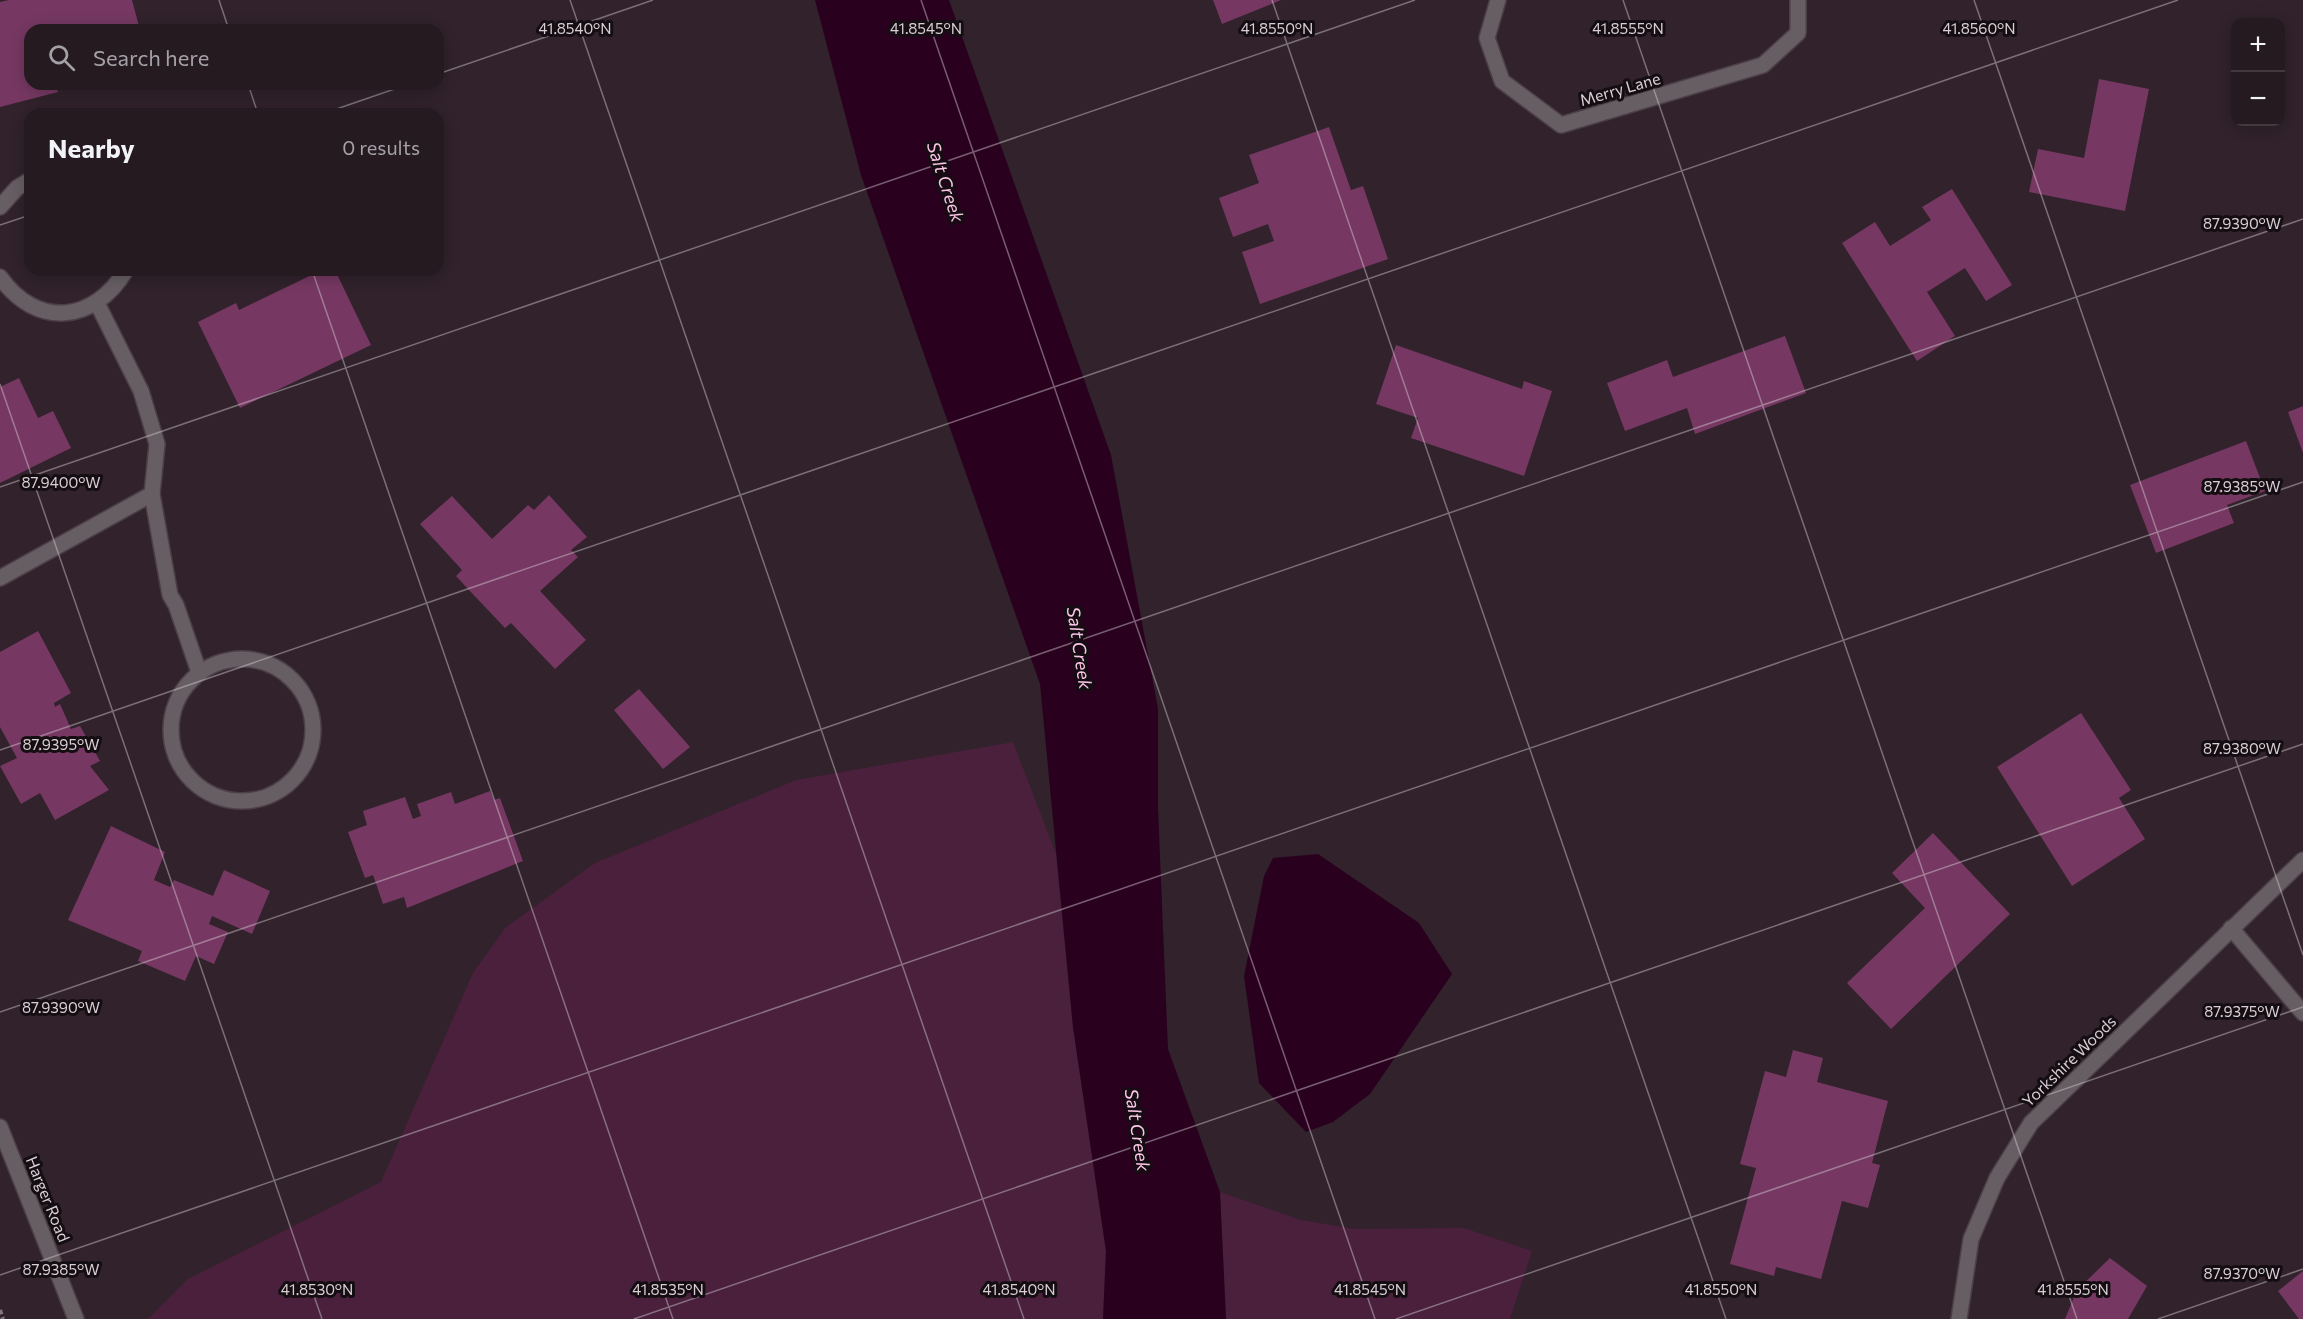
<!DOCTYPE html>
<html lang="en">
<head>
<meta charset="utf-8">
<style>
	body { margin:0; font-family:Commissioner,sans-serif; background:#31272d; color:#f1f3f6 }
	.controls { position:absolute; right:18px; top:18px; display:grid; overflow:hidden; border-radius:12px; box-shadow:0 3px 15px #0003 }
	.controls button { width:54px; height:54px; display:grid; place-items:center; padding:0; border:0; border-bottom:2px solid #42383e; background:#251a20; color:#f1f3f6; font:30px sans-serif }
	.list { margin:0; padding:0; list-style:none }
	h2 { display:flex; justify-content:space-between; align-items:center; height:78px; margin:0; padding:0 24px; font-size:26px }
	h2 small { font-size:20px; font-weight:400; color:#a3a1a5 }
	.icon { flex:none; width:33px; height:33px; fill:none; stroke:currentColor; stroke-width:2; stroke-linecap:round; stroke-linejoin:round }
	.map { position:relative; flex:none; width:2303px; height:1319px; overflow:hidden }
	.search { position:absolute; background:#251a20; box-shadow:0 3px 15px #0003; left:24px; top:24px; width:420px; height:66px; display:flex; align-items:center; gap:15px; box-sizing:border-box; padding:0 21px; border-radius:18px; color:#a3a1a5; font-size:22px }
	.panel { position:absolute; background:#251a20; box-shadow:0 3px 15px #0003; left:24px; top:108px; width:420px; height:168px; border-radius:18px }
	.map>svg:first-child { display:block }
	.green { fill:#4a203c }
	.water { fill:#2a001f }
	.building { fill:#763862 }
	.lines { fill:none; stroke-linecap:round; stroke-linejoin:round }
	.minor-casing { stroke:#4c3e46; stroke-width:18 }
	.path { stroke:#83767e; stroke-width:4; stroke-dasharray:4.5 3; stroke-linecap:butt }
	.minor { stroke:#665e63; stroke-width:15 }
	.ticks { fill:none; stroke:#d8ced4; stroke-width:1.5; stroke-opacity:0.45 }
	.labels { text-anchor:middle; stroke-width:6; stroke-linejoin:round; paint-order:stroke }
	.street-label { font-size:16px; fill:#d8ced4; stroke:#140e12 }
	.water-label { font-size:18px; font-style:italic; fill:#fec4e8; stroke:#140e12 }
	.ticks-label { font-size:15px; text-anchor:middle; fill:#d8ced4; stroke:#140e12; stroke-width:6; stroke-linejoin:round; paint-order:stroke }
</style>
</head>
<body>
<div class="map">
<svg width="2303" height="1319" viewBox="0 0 2303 1319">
	<rect width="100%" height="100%" fill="#31222b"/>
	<g class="green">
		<polygon points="1013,742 1056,854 1073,1027 1106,1251 1103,1319 148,1319 188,1279 381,1182 473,973 505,928 595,863 796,780"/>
		<polygon points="1220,1192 1301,1220 1355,1229 1464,1228 1532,1251 1510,1319 1226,1319"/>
	</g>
	<g class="water">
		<polygon points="815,0 949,0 1111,455 1158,709 1158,808 1168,1049 1220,1192 1226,1319 1103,1319 1106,1251 1073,1027 1040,684 861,175"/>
		<polygon points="1318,854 1419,923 1452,974 1370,1094 1333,1122 1306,1132 1259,1083 1244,976 1264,876 1273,858"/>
	</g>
	<g class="building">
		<polygon points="9,0 132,0 140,30 30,30 30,84 55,84 58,92 0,107 0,2"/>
		<polygon points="1213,0 1281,0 1222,24"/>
		<polygon points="2099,79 2149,89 2125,211 2029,192 2038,149 2084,158"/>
		<polygon points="1329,127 1351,190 1363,186 1388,259 1260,304 1242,252 1274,241 1268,224 1233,237 1219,198 1259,183 1249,155"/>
		<polygon points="1952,189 2012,285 1986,301 1965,268 1927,292 1955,336 1917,361 1842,243 1875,222 1890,246 1931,220 1922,207"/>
		<polygon points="322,270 335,270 371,345 240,408 198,322 236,303 239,310"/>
		<polygon points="1785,336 1806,393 1695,434 1687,408 1625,431 1607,383 1667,360 1673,377"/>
		<polygon points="1396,345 1522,389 1524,381 1552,391 1524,476 1411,438 1418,418 1376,404"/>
		<polygon points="19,378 38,418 53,411 71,448 0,483 0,387"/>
		<polygon points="2303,406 2303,453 2288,412"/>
		<polygon points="2246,441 2265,491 2227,505 2234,523 2156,553 2130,485"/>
		<polygon points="549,495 587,537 571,550 578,557 540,591 586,640 555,669 511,623 505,628 468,589 456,576 462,570 420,524 452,496 492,539 528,505 534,510"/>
		<polygon points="38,631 71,693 54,703 55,707 60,704 71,729 80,726 100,761 90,766 109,790 55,820 40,793 21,804 0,766 17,758 0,727 0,652"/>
		<polygon points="639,689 690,747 663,769 614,710"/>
		<polygon points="2081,713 2131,790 2119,798 2145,839 2072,886 1997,767"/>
		<polygon points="490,791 494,800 500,798 523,861 407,908 404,897 383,904 373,875 365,878 348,832 367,825 363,811 405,797 413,819 421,816 417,804 437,797 451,792 455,804"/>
		<polygon points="111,826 165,852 154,880 170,887 174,880 213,896 224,870 270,891 252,934 212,916 209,924 228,932 214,964 196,956 185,981 138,961 142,951 68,920"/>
		<polygon points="1933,833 2010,914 1891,1029 1847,983 1925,908 1892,873"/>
		<polygon points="1793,1050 1823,1058 1817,1082 1888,1101 1872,1163 1880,1165 1868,1208 1842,1201 1821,1279 1776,1267 1774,1276 1730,1264 1756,1168 1740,1164 1765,1071 1786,1077"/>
		<polygon points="2110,1258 2147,1286 2128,1319 2065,1319 2077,1290"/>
		<polygon points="2303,1271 2303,1319 2299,1319 2278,1291"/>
	</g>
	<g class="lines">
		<g class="minor-casing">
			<g id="minor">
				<polyline points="1498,0 1487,38 1502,81 1561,125 1763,65 1798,33 1798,0"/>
				<polyline points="0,207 17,188 30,180"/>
				<path d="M0,277c37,52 94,46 126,-7"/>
				<polyline points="97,303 141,391 157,444 152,494 170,595 176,605 199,672"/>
				<polyline points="0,578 152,494"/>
				<circle cx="242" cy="730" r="71"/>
				<polyline points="2231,928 2303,1013"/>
				<polyline points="0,1127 76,1319"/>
				<polyline points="1959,1319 1971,1239 1997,1178 2031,1123 2303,860"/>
			</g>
		</g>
		<polyline class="path" points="0,1310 3,1319"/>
		<use href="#minor" class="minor"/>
	</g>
	<path class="ticks" d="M219,0l10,30M570,0l454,1319M921,0l454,1319M1272,0l454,1319M1623,0l454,1319M1974,0l329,955M438,74l215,-74M248,84l10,30M322,114l87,-30M0,225l30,-10M312,270l361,1049M0,384l322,935M0,487l1415,-487M0,750l2178,-750M0,1012l2303,-793M0,1275l2303,-793M634,1319l1669,-575M1396,1319l907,-312M2158,1319l145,-50"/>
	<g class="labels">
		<g class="street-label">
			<text transform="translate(1620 89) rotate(-16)" y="6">Merry Lane</text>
			<text transform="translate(2069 1061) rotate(-44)" y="6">Yorkshire Woods</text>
			<text transform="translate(48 1199) rotate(68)" y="6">Harger Road</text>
		</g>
		<g class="water-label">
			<text transform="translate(945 182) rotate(72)" y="6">Salt Creek</text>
			<text transform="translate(1079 648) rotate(81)" y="6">Salt Creek</text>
			<text transform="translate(1137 1130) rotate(81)" y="6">Salt Creek</text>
		</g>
	</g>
	<g class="ticks-label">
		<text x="1628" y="34">41.8555°N</text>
		<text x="1979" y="34">41.8560°N</text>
		<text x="575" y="34">41.8540°N</text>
		<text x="926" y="34">41.8545°N</text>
		<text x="1277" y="34">41.8550°N</text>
		<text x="2242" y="229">87.9390°W</text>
		<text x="61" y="488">87.9400°W</text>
		<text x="2242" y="492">87.9385°W</text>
		<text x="61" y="750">87.9395°W</text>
		<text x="2242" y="754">87.9380°W</text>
		<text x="61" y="1013">87.9390°W</text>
		<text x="2242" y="1017">87.9375°W</text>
		<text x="61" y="1275">87.9385°W</text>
		<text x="2242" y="1279">87.9370°W</text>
		<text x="317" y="1295">41.8530°N</text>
		<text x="668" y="1295">41.8535°N</text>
		<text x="1019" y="1295">41.8540°N</text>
		<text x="1370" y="1295">41.8545°N</text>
		<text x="1721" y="1295">41.8550°N</text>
		<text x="2073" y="1295">41.8555°N</text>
	</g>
</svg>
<div class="controls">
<button>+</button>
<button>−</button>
</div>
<div class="search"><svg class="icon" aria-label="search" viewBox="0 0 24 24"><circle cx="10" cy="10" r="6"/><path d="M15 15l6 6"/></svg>Search here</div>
<section class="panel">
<h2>Nearby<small>0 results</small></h2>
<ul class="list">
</ul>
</section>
</div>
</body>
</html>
